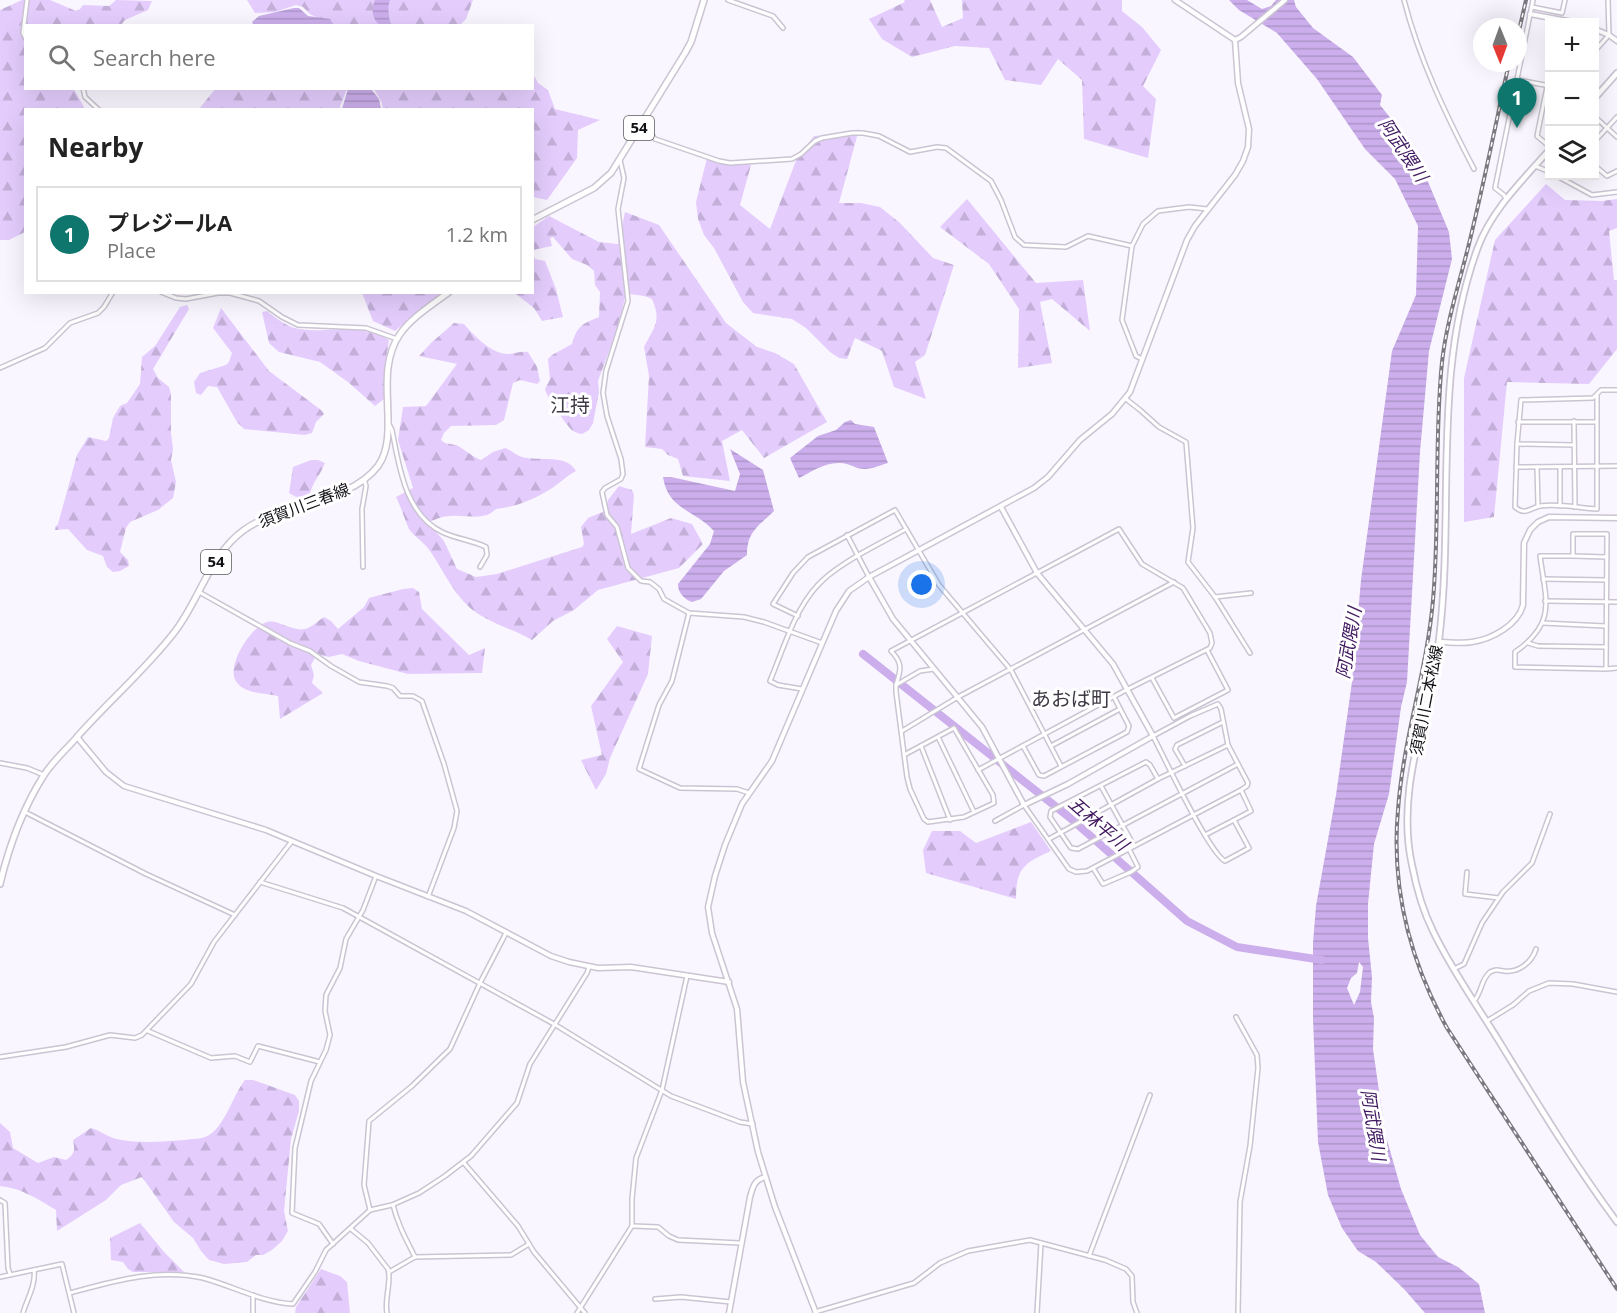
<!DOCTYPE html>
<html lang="en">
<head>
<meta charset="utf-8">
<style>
	body { margin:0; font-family:"Open Sans","Noto Sans JP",sans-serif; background:#f6f6f6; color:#222 }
	.controls { position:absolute; right:18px; top:18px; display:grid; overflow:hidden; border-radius:0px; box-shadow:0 6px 24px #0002 }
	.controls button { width:54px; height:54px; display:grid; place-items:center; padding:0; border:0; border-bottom:2px solid #e0e0e0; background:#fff; color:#222; font:30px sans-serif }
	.compass { position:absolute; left:1473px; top:18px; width:54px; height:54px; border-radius:50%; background:#fff; box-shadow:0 6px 24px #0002; rotate:179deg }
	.you { position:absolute; left:922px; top:585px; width:21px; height:21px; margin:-15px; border:4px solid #fff; border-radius:50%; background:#1a73e8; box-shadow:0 0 0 9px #1a73e833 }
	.badge { display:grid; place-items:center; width:39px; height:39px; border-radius:50%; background:#0f766e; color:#fff; font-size:20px; font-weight:700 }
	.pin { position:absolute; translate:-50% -50px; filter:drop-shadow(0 2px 3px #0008) }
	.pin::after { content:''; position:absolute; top:32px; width:21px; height:18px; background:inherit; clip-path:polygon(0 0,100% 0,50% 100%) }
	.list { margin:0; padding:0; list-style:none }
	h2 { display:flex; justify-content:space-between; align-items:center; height:78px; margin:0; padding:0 24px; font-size:26px }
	h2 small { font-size:20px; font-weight:400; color:#767676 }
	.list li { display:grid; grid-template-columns:39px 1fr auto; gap:18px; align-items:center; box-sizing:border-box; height:96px; margin:0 12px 12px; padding:0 12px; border:2px solid #e0e0e0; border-radius:0px }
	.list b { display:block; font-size:22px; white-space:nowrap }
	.list p { margin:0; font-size:20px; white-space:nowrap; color:#767676 }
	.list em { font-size:20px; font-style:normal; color:#767676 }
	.icon { flex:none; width:33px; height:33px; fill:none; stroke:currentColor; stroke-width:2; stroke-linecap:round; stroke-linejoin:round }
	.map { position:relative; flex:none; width:1617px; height:1313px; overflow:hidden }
	.search { position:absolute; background:#fff; box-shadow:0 6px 24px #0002; left:24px; top:24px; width:510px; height:66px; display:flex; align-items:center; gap:15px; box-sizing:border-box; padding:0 21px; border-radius:0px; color:#767676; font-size:22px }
	.panel { position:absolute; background:#fff; box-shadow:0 6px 24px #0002; left:24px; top:108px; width:510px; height:186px; border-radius:0px }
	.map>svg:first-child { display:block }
	.forest { fill:url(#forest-firs) }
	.water { fill:url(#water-rules); fill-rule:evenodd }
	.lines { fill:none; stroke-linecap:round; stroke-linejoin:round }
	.river { stroke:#cbaeeb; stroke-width:8 }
	.minor-casing { stroke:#cbc4d2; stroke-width:6 }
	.tertiary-casing { stroke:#cbc4d2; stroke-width:7 }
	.secondary-casing { stroke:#cbc4d2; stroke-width:8 }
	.primary-casing { stroke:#cbc4d2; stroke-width:8 }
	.minor { stroke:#fff; stroke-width:3 }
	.tertiary { stroke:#fff; stroke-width:4 }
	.secondary { stroke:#fff; stroke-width:4.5 }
	.primary { stroke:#fff; stroke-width:5 }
	.rail-casing { stroke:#7c7980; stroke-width:4 }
	.rail { stroke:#fff; stroke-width:1.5; stroke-dasharray:4.5; stroke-linecap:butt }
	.labels { text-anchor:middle; stroke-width:6; stroke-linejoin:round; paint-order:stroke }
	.shield { fill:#fff; stroke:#59585b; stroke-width:1.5 }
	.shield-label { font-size:15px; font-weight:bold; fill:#121015 }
	.street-label { font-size:16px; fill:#121015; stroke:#fff }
	.water-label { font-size:18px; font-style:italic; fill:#411960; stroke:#fff }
	.quarter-label { font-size:20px; fill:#3e3944; stroke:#fff }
</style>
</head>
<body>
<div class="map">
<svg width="1617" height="1313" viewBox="0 0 1617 1313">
	<defs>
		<pattern id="forest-firs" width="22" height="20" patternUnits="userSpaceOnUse" patternTransform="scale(1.5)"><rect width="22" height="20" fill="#e4cdfd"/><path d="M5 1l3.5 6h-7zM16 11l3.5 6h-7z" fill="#c3afd8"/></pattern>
		<pattern id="water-rules" width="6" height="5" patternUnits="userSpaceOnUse" patternTransform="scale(1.5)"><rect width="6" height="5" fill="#cbaeeb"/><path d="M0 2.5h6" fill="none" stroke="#ad95c9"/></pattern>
	</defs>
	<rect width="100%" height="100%" fill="#faf6ff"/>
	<g class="forest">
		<polygon points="22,0 50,0 76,11 80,9 83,5 109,6 116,0 152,1 148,10 125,20 121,25 26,26 26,88 74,89 85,109 26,110 25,232 9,240 0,240 0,10"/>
		<polygon points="247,0 473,0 466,19 459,26 332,25 310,14 303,7 296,5 275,12 255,13"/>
		<polygon points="904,0 930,0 942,27 963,18 962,0 1122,0 1122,11 1142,27 1161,50 1143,86 1156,99 1148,158 1084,139 1082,80 1058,59 1041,85 1005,80 989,48 955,46 912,57 882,39 869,19 905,2"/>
		<polygon points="533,74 538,83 548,90 555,109 600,120 578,130 577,158 547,200 533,197 532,110 474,110 472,108 470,110 383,109 382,103 374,89 532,88"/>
		<polygon points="216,88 347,88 347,89 339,109 199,109"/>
		<polygon points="859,129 839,203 861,203 880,207 900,223 933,258 954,265 925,355 915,362 926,399 894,387 882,351 855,338 847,359 839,358 830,352 806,328 792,319 753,313 743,302 714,248 704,235 698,219 696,202 707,158 751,165 740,205 770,229 797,158 814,136 849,133"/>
		<polygon points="1546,184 1565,200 1602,201 1617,199 1617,228 1609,231 1614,280 1617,280 1617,349 1589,384 1507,382 1494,517 1464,522 1464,378 1495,240"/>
		<polygon points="967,199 1036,283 1083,280 1090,331 1052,299 1040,302 1052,363 1018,368 1019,309 989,264 940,227"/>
		<path d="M625,212l34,13 67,98 31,24 18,6 19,11 33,58 -63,36 -22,-28 -20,11 8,40 -47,-5 -5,-17 -10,-4 -6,-6 -17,-2 4,-71 -5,-29c10,-20 18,-25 8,-48 -9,-5 -16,-3 -26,-6l-7,31 -21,57 1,11 -6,31 -4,7 -7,4c-5,-1 -6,-1 -10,-4 -5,-4 -26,-34 -27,-41l5,-10 -2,-20 4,-4 20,-11c5,-18 10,-20 27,-27l1,-25 -5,-7 -1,-14 -7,-6 -15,-6 -19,-22 -3,1 2,8 -19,4v-23l16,-11 50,26 19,2z"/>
		<polygon points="533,254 535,259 545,261 556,289 563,317 542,321 534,308 516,294 518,293 532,292"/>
		<polygon points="362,293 362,292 439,293 438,296 395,331 373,321"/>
		<polygon points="187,305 189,309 153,369 158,378 169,387 171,394 171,433 173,449 171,460 176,482 173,498 158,510 130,522 126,528 120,552 128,560 129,566 120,571 113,572 107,567 103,556 87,550 68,529 55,530 55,527 58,524 77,455 88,437 106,441 109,438 113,418 120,406 127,403 140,384 142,357 155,346 180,307"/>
		<polygon points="221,308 269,371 321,410 324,414 316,422 312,433 305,435 244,429 237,422 217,387 208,386 201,395 196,393 194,382 200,373 226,365 229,362 232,353 213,328"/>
		<path d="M267,311c9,7 21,17 33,18 32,5 57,-7 89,11l-4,25 -1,34 -9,7 -27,-24 -28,-20 -41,-10 -10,-9 -7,-31z"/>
		<path d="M454,323l10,1c10,12 28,30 44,30 7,0 12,-3 20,-2l9,15 3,14 -3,3 -17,-4 -7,3 -9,37 -8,5 -45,1 -7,7 -3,7c5,5 8,3 14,5 6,1 17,12 26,15l12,-8 12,-4c6,2 11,7 17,9 17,5 44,-4 54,14 -10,5 -17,13 -27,19 -16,10 -34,17 -53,19 -13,13 -29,5 -46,7 -7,0 -13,3 -19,5v5l13,15 13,28 19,8 21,-3 85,-27 2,-3 -3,-17 7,-9 17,-7 3,-11 11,-14 13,4 2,5 -3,39 40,-16 21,6 11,20 -24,24 -81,22 -24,20 -21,11 -21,19c-19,-11 -40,-16 -58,-29 -22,-17 -31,-43 -47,-64 -5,-6 -17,-14 -19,-20 -4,-10 -7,-20 -12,-30l17,-9 -15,-48 5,-33 23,-1 31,-42 -38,-8 12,-13z"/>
		<path d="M311,460h7l7,3c-5,13 -13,19 -16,34l-7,3 -13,-7 4,-26z"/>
		<path d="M413,588l6,4 3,17 47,46 16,-7 -3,25 -74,1 -49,-13 -17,-7 -13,3 -12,-3 -6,11 3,10 -2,8 11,10 -43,26 -2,-23c-13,-3 -30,-2 -40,-12 -15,-14 12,-57 29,-62 12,-3 27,12 41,6 5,-2 11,-8 16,-11l7,4 7,8 26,-22 5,-9 34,-9z"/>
		<polygon points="617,626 652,636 648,674 610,758 606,774 596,790 581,760 602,755 591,706 623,662 607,639"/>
		<path d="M1031,822l20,29c-27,12 -35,17 -35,48l-90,-26 -3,-23 9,-19h28l16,12z"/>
		<path d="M245,1080h8l42,15 4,6v10l-8,28 -7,72 4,20 -6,10 -10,9 -9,5h-7l-9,7 -23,2 -15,-4 -8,-9 -8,-13 -19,-16 -32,-45 -21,8 -15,15 -49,31 -1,-21c-18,-11 -35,-22 -56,-24v-63l10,9 3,16 25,15 16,-6 12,3c9,-6 9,-10 7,-20l18,-12c8,2 14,7 22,10 22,7 66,3 89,0 21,-4 30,-42 43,-58z"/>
		<polygon points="140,1223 165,1253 184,1272 133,1272 128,1269 123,1262 111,1260 110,1238"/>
		<polygon points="321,1269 340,1276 347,1282 350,1313 295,1313 296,1307"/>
	</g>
	<g class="water">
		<path d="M375,0h15c-4,10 1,17 -1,25h-10c-7,-8 -8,-15 -4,-25z"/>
		<path d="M1229,0h18l15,9 9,-3 5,-6h18l2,7 17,21 40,29 29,38 -2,10 33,41 36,86 3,27 -23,92 -9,101 -13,230 -6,25 -12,87 -15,50 -6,60v34l4,39 -1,25 3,16 -1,31 12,84 16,56 19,46 18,22 20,10 21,17 6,29h-60l-21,-24 -28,-27 -18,-11 -16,-23 -14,-33 -10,-53 -5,-123v-76l3,-37 20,-111 16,-113 9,-102 31,-229 24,-56 2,-69 -23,-47 -30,-30 -48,-70 -40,-46 -38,-23zM1359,962l4,5 -3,25 -6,13 -7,-17 4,-10 6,-5z"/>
		<polygon points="294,8 299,8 308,16 330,19 334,25 254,26 252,22 259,16"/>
		<polygon points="348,89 371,89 379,99 381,109 342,109"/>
		<path d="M851,420l4,4 19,3 14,36c-7,2 -16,6 -23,6 -10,0 -16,-7 -27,-6 -14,0 -27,9 -39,15l-9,-20 28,-22 18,-6 9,-8z"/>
		<path d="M730,449l33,21 11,41c-15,15 -27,20 -27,44l-23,16 -23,28 -9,3c-8,-3 -14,-9 -14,-18l32,-40 4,-13c-19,-21 -46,-21 -51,-54h8l64,14 5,-17z"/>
	</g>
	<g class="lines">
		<polyline class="river" points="863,654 1069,817 1187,921 1237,947 1322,960"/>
		<g class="minor-casing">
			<g id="minor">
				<polyline points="728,0 773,16 783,28"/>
				<path d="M1404,0c15,59 42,115 70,169"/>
				<polyline points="1532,7 1562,13 1565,0"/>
				<polyline points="26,39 23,33 27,0"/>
				<polyline points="1594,52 1609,35 1608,0"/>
				<polyline points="1550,72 1537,136 1550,147"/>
				<polyline points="1518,80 1550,86"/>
				<polyline points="83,88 85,97 99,110"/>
				<polyline points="1594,116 1617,137"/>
				<polyline points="642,123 655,139 719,161 730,163 792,159 801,154 815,141 822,138 852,133 863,133 879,136 910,152 937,147 946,148 991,181 1001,200 1015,237 1024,245 1066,247 1088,236 1132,246"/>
				<polyline points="1594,142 1617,117"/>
				<polyline points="620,160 624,178 618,209 628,301 606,371 603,393 607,416 621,459 623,474 621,479 605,488 602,492 607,515 617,527 628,568 641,581 650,582 659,589 664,599 689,613 744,617 764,622 822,643"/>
				<polyline points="1594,165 1607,176 1617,171"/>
				<polyline points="1535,166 1550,172"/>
				<polyline points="1557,176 1592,195 1617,192"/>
				<polyline points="1506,199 1504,195 1495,188 1533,0"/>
				<polyline points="161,292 176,298 186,299 218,293 230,293 259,301 282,317 298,325 366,328 397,339"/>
				<polyline points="1142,359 1136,356 1122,320 1132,246 1143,224 1158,211 1189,207 1207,209"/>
				<polyline points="0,368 45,348 70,323 98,313 104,307 113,292"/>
				<path d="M1597,395v114c-18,-1 -39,-6 -57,-3 -10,2 -15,10 -25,1l2,-63 4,-44 72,-2 8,-8h16"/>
				<polyline points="1126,399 1140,410 1159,427 1186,442 1193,528 1188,562 1215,597 1250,653"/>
				<polyline points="1574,421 1575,507"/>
				<polyline points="1518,422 1596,422"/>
				<path d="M389,424l3,6c7,36 13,84 50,102 14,7 30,8 44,15l1,8 -7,12"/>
				<polyline points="1517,444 1574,445"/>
				<polyline points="1516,467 1617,466"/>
				<polyline points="1537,467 1538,506"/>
				<polyline points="1560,467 1560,506"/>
				<polyline points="847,535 869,577"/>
				<polyline points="1573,556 1606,557"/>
				<polyline points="363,567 362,509 366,486 364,479"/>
				<polyline points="1543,579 1606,580"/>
				<polyline points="199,592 290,643 310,651 331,666 359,682 387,686 393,688 400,696 413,696 422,701 444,764 457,811 454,828 428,897"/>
				<polyline points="1215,597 1251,593"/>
				<polyline points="1545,601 1617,602"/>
				<polyline points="689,613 672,681 659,705 639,769 680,788 737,789 749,793"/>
				<polyline points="798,616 773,604 793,573 808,557 895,510 939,585 1011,670 1061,766"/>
				<polyline points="1543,623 1605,626"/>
				<polyline points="1528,643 1538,646 1606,647"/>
				<path d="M1606,669l1,-135h-34v22h-33c6,45 17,67 -25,96v15l91,2 11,-1"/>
				<polyline points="1152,678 1174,718 1228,690 1207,650"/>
				<path d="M896,685c5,-15 7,-22 -5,-34l228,-122 23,35 41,24 27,45 2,10 -2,5 -84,42 -148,80"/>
				<path d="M802,689l-24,-4 -8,-4c13,-31 24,-70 47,-95 19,-22 63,-42 89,-57"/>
				<polyline points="902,731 958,697 1174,582"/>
				<polyline points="938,737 974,812"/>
				<polyline points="921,746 950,820"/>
				<polyline points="1023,746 1039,775 1044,776 1127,732 1129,726 1114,697"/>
				<polyline points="1051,746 1120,709"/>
				<polyline points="904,755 954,728 993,795 994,803 964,817 928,822 924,819 910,789 907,777 896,692 896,685 920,671 934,669"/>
				<polyline points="0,763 27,768 44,775"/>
				<polyline points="1185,766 1175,749 1177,745 1223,722"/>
				<polyline points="1158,779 1150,765 1146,762 1051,811 1050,817 1071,848 1078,849 1238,764"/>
				<polyline points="1101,786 1134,846"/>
				<polyline points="25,812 146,874 235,915"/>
				<path d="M995,821l29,-16 45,64 7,3 11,-1 154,-81 6,-4 1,-3 -20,-38 -7,-36 -3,-5 -28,12 -37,20c11,21 56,117 72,125l24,-13 -15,-28 17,-9 -10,-21"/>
				<polyline points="1205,835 1234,820"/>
				<polyline points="1049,839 1158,779 1228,745"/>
				<polyline points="1093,868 1103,884 1131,872 1138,867 1129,849"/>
				<polyline points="1467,872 1465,894 1499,898"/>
				<polyline points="260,882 343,908 554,1024 671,1096 740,1122 753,1124"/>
				<polyline points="1454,969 1464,964 1482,923 1503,892 1532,863 1550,814"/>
				<path d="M1474,1001c8,-9 7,-22 16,-29 6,-3 8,-2 14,-1 15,2 28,-9 32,-22"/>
				<polyline points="1236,1017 1257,1055 1258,1068 1250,1146 1240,1202 1238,1313"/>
				<polyline points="1487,1021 1513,1005 1529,991 1549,983 1573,984 1617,992"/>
				<polyline points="148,1031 211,1058 235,1056 250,1062 258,1046 320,1062"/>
				<polyline points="0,1057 66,1047 110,1035 135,1038 142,1035 191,984 214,942 292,841"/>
				<polyline points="464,1163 518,1226 534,1252 585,1313"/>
				<polyline points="0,1200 5,1203 8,1268 10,1274"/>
				<path d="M393,1205c5,20 13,34 22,52l96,-2 18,-11"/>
				<polyline points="370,1210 364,1185 369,1121 412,1086 450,1049 480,983 506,933"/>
				<polyline points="633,1226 658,1227 669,1236 678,1240 740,1243"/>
				<path d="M351,1229l17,14 20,26c4,13 -4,29 -1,44"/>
				<polyline points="333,1244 319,1224 292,1213 295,1148 311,1081 326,1050 330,1035 325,1011 326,995 340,968 346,939 363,910 376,876"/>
				<polyline points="1089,1256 1150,1095"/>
				<polyline points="389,1272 415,1257"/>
				<polyline points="0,1277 62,1264 74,1313"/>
				<path d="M70,1293c44,-12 87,-25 133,-15 30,8 58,24 90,26l22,-32 11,-22 44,-40 22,-5 27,-12 26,-17 26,-20 46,-53 13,-39 57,-91 2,-6"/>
				<polyline points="655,1299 681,1297 731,1302"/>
				<polyline points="815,1312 914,1283 940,1263 968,1251 1030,1240 1105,1260 1126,1269 1132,1276 1133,1302 1137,1313"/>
				<path d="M23,1313c4,-14 13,-28 11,-43"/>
				<polyline points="253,1313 253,1295"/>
				<polyline points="577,1313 632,1226 632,1199 636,1158 662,1090 687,976"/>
				<polyline points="1037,1313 1041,1243"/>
			</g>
		</g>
		<g class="tertiary-casing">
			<g id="tertiary">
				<polyline points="1530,14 1573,22"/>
				<polyline points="1594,29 1609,35 1617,41"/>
				<polyline points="1235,40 1241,37 1285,0"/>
				<polyline points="869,577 893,619 982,727 1024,805 1068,784 1153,736 1113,664 1037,573 1001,507"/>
				<path d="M1439,642c11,0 22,2 33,0 20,-3 46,-17 51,-37l1,-62 6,-13 8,-8 11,-5 68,1"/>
				<polyline points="77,737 106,772 124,786 266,830 292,841 376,876 466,911 551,956 569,962 598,968 631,967 729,982"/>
				<path d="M729,1313l21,-116c3,-10 4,-17 15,-20"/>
				<polyline points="816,1313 775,1207 758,1152 743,1082 737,1009 712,933 708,907 715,876 725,845 742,804 772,761 836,611 849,591 869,577 1034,488 1048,477 1080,440 1112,414 1130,392 1187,240 1195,226 1235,175 1243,161 1248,147 1249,129 1238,83 1235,40 1175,0"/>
			</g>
		</g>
		<g class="secondary-casing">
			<g id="secondary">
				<polyline points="1594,99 1617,73"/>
				<path d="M1550,149c-26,30 -58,60 -72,98 -47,127 -23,262 -39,393 -10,74 -44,149 -27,225 4,21 11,46 21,66 19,40 46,77 69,115 37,60 73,119 115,176"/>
			</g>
		</g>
		<g class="primary-casing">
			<g id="primary">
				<polyline points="532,220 594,188 611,173 685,53 691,42 704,0"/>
				<path d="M0,884c9,-38 23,-76 44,-109 9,-14 22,-25 33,-38 31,-35 67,-66 96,-103 26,-32 36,-79 71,-104 39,-28 105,-26 134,-64 24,-34 -6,-92 22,-132 12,-17 32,-29 49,-42"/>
			</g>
		</g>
		<use href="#minor" class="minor"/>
		<use href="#tertiary" class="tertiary"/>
		<use href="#secondary" class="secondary"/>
		<use href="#primary" class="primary"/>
		<g class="rail-casing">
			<g id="rail">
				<polyline points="1518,35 1526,0"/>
				<path d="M1509,63c-12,55 -23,110 -36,164 -10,45 -26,90 -31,135 -8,79 -2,159 -9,238 -6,71 -30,139 -35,210 -7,77 12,151 49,218l170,261"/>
			</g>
		</g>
		<use href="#rail" class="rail"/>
	</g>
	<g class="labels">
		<g class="shield">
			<rect x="624" y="116" width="30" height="24" rx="4.5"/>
			<rect x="201" y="550" width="30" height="24" rx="4.5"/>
		</g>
		<g class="shield-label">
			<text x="639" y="133">54</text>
			<text x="216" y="567">54</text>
		</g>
		<g class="street-label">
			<text transform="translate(304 505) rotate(-21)" y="6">須賀川三春線</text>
			<text transform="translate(1426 700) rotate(-79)" y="6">須賀川二本松線</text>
		</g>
		<g class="water-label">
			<text transform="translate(1403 150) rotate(56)" y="6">阿武隈川</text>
			<text transform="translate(1349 643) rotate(-80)" y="6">阿武隈川</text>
			<text transform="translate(1098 824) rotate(41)" y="6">五林平川</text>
			<text transform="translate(1373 1125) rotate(81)" y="6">阿武隈川</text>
		</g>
		<g class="quarter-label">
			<text x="570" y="412">江持</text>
			<text x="1071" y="706">あおば町</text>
		</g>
	</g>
</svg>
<div class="controls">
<button>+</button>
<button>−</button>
<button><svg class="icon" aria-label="layers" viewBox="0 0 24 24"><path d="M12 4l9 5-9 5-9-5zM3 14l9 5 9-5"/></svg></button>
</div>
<svg class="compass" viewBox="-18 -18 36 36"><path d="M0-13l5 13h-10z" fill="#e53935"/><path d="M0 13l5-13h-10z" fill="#767676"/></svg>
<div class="you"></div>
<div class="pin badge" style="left:1517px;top:128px">1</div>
<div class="search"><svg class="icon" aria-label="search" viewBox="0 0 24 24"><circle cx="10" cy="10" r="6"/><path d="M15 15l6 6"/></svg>Search here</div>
<section class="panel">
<h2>Nearby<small></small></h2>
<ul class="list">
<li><span class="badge">1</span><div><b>プレジールA</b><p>Place</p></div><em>1.2 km</em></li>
</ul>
</section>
</div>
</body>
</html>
